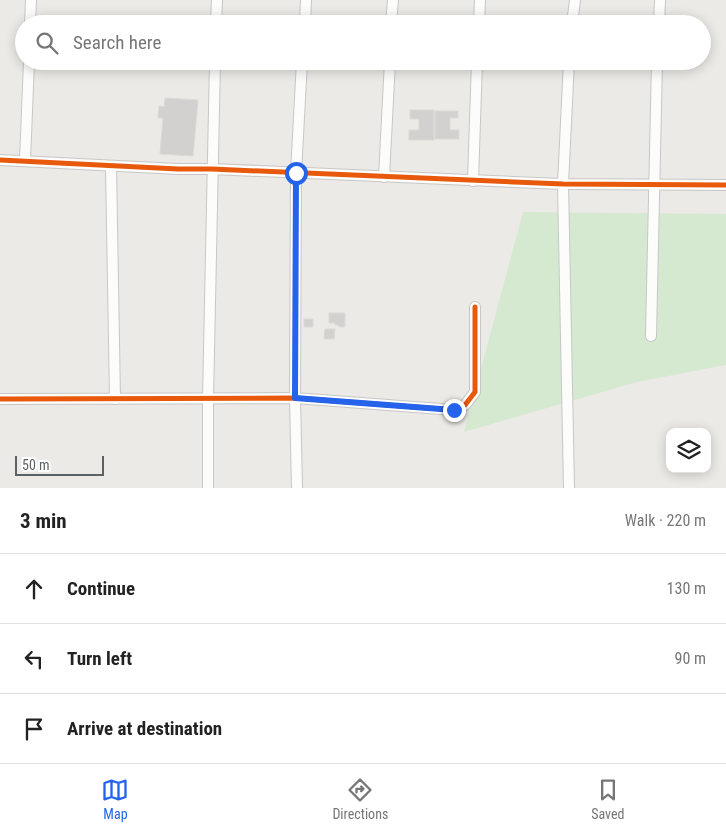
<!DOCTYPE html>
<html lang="en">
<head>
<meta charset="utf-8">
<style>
	body { margin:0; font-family:"Roboto Condensed",sans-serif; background:#f2f2f2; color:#222 }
	.controls { position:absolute; right:15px; bottom:15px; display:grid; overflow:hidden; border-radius:10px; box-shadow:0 2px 12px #0003 }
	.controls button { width:45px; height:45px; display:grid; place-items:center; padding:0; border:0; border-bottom:1px solid #e0e0e0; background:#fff; color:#222; font:25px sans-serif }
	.scale { position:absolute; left:15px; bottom:12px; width:89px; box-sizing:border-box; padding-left:5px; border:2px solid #5b6165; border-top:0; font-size:14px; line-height:18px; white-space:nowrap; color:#5b6165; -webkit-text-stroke:4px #fff; paint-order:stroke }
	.stop { position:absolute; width:15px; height:15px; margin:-11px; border:4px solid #2563eb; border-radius:50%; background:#fff }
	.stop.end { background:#2563eb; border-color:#fff; box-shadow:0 1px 5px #0008 }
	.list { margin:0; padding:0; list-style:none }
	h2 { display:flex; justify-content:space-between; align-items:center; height:65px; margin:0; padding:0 20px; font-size:21px }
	h2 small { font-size:16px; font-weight:400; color:#767676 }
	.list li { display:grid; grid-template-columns:32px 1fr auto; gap:15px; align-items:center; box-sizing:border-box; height:70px; padding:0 20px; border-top:1px solid #e0e0e0 }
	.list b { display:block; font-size:19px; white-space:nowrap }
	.list em { font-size:16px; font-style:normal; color:#767676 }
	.icon { flex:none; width:28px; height:28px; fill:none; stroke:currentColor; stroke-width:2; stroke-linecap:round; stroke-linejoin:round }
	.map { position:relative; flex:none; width:726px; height:488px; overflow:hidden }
	.search { position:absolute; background:#fff; box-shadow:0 2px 12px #0003; left:15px; right:15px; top:15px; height:55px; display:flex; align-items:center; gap:12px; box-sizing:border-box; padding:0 18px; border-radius:28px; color:#767676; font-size:19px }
	.sheet { height:275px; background:#fff }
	nav { display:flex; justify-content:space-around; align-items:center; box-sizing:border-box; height:70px; border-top:1px solid #e0e0e0; background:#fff; font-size:14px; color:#767676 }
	nav a { display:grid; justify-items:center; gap:2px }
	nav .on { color:#2563eb }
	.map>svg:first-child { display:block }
	.green { fill:#d5e9d0 }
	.building { fill:#d3d1cf; stroke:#dcd9d5 }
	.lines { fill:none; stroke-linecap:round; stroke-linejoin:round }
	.minor-casing { stroke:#c7c7c7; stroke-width:12 }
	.minor { stroke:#fcfcfb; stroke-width:10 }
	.cycleway-casing { stroke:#fff; stroke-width:8 }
	.cycleway { stroke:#e8590c; stroke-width:5 }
	.route { stroke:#2563eb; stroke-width:6 }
</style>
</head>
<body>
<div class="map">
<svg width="726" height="488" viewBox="0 0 726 488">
	<rect width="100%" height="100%" fill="#eceae6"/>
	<polygon class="green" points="523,212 726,214 726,365 637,382 464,432"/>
	<g class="building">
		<polygon points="165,98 198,100 193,156 160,154 163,118 158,118 159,106 164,107"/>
		<polygon points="410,110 434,110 434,140 409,140 409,130 419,130 419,119 410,119"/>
		<polygon points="435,111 458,111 458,118 450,118 450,130 459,130 459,139 435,139"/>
		<polygon points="329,313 345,313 345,327 339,327 339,325 335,325 335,323 329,323"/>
		<rect x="304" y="319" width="9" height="8"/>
		<polygon points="325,329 335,329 334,339 324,339"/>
	</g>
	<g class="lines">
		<g class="minor-casing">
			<g id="minor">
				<polyline points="30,24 31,0"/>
				<polyline points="216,24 217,0"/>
				<polyline points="305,24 306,0"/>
				<polyline points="391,24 393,0"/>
				<polyline points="479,24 480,0"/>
				<polyline points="572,24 575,0"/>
				<polyline points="659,24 660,0"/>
				<polyline points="0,160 178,169 212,169 563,184 726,185"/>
				<polyline points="25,161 29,61"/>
				<polyline points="111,166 115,399"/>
				<polyline points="384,177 390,61"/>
				<polyline points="473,181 477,61"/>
				<polyline points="651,336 657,61"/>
				<polyline points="0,399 295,398 454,410 465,405 475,392 475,307"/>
				<polyline points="208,488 208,399 215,61"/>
				<polyline points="297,488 295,398 296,173 302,61"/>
				<polyline points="569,488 563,184 569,61"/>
			</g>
		</g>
		<use href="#minor" class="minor"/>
		<g class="cycleway-casing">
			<g id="cycleway">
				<polyline points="0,160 178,169 212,169 563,184 726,185"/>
				<polyline points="0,399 295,398 454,410 465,405 475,392 475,307"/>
			</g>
		</g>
		<use href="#cycleway" class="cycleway"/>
	</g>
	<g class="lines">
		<polyline class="route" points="296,173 295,398 454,410"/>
	</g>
</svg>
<div class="controls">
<button><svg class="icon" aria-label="layers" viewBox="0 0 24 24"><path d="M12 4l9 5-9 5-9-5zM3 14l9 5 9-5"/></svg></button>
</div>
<div class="scale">50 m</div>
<div class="stop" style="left:296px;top:173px"></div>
<div class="stop end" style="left:454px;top:410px"></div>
<div class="search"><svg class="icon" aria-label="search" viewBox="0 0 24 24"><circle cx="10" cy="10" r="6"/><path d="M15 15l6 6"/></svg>Search here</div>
</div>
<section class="sheet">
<h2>3 min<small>Walk · 220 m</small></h2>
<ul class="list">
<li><svg class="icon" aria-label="ahead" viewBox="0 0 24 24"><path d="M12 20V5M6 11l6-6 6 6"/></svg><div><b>Continue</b></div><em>130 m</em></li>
<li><svg class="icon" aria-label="left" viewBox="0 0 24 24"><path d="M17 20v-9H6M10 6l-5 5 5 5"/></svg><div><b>Turn left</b></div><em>90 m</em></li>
<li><svg class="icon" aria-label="arrive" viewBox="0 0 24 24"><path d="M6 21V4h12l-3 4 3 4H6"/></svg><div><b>Arrive at destination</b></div></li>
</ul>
</section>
<nav>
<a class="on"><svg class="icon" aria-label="map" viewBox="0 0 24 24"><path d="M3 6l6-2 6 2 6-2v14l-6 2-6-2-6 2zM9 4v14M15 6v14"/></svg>Map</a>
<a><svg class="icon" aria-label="directions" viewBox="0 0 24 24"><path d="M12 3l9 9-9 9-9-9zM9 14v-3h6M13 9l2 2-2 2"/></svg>Directions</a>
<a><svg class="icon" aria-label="saved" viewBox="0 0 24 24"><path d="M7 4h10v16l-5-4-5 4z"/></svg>Saved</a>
</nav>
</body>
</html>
